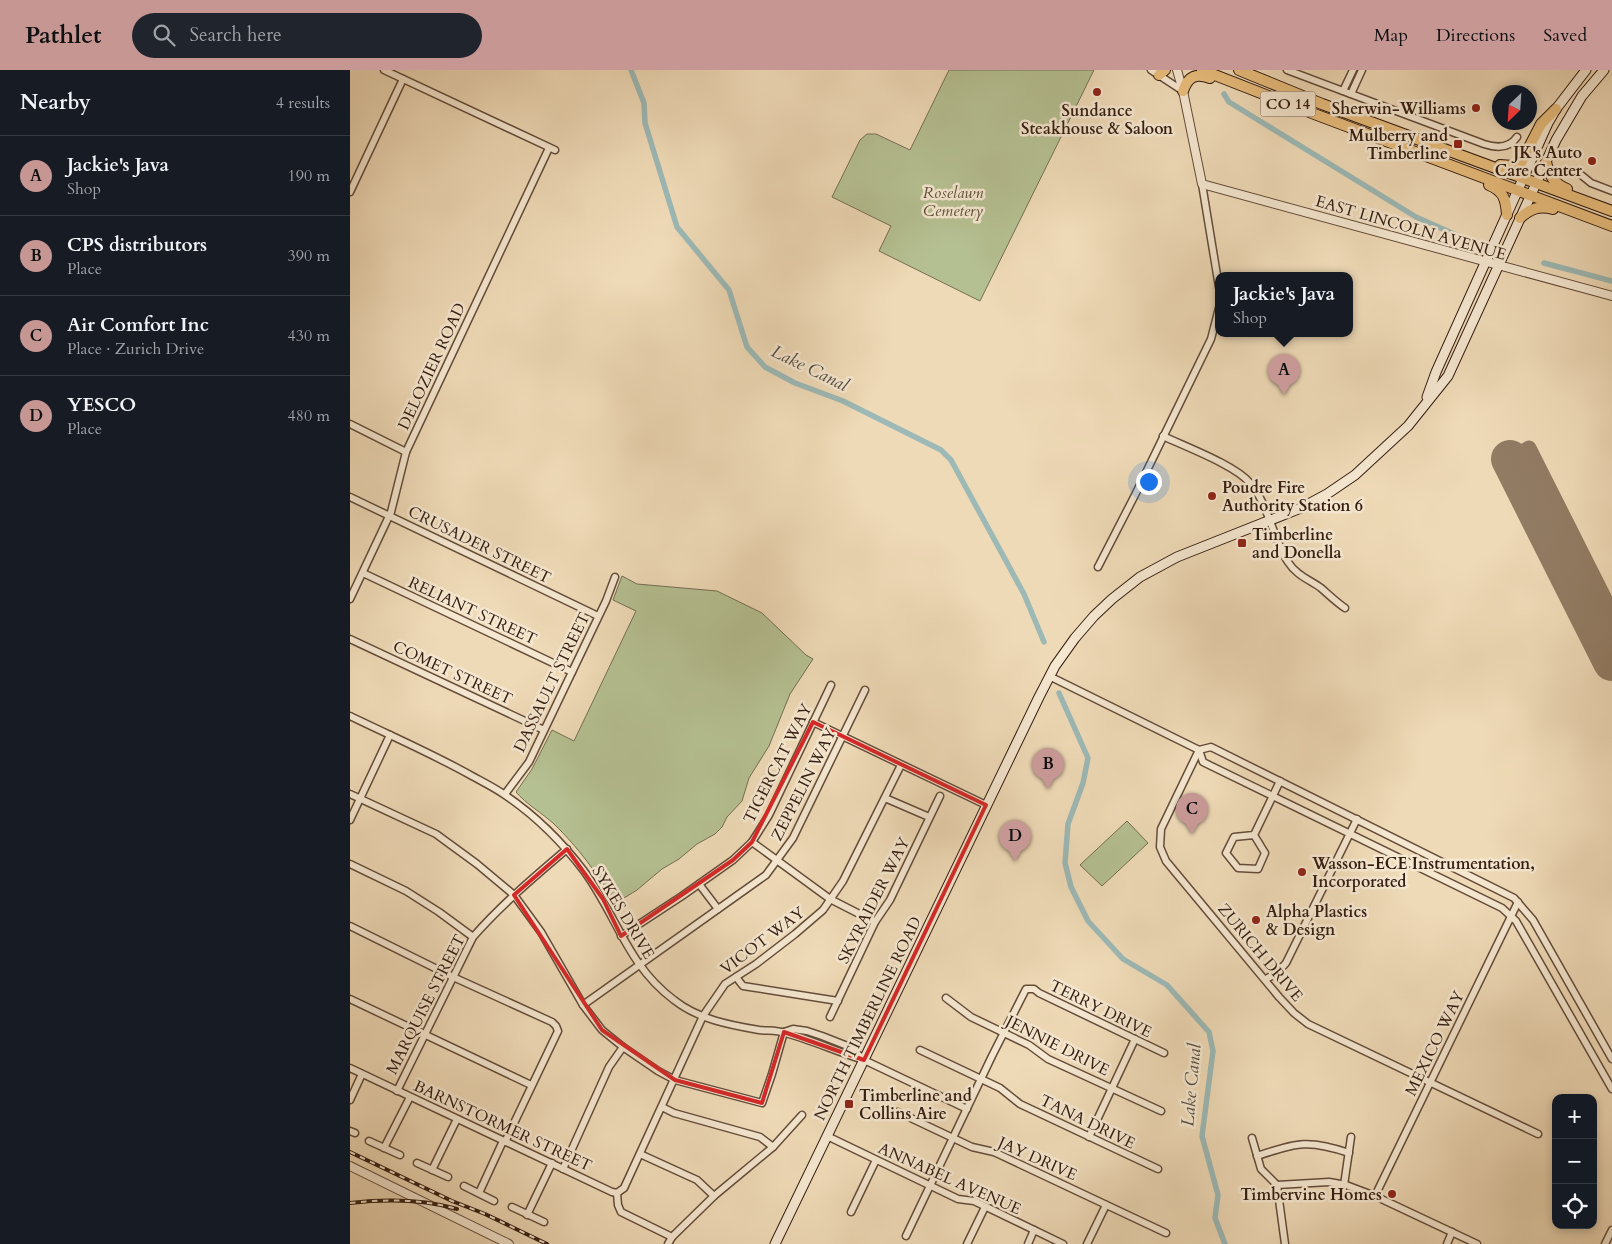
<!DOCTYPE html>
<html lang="en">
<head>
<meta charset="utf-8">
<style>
	body { margin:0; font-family:Cardo,serif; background:#20242c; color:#f1f3f6 }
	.controls { position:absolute; right:15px; bottom:15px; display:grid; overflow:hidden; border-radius:10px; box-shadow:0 2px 8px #0003 }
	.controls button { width:45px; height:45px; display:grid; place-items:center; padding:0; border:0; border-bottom:1px solid #363941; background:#171b24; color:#f1f3f6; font:25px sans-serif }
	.compass { position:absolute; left:1142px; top:15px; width:45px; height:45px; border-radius:50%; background:#171b24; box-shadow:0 2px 8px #0003; rotate:205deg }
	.you { position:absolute; left:798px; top:411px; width:18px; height:18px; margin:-12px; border:4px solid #fff; border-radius:50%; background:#1a73e8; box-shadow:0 0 0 8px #1a73e833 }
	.badge { display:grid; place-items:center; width:32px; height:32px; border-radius:50%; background:#c59692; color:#111; font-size:16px; font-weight:700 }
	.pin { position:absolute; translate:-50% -41px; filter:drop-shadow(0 1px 2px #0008) }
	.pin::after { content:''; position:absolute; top:26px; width:18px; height:15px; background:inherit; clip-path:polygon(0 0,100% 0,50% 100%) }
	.popup { position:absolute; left:865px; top:202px; width:138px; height:65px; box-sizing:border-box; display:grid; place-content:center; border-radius:10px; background:#171b24; filter:drop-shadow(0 1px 4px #0005); font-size:16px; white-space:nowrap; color:#9ea1a6 }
	.popup b { font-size:19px; color:#f1f3f6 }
	.popup::after { content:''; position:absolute; left:50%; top:100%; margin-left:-10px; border:10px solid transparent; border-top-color:#171b24 }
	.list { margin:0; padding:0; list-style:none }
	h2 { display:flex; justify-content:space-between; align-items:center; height:65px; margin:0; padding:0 20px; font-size:21px }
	h2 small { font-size:16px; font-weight:400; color:#9ea1a6 }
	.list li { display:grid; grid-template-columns:32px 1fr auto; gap:15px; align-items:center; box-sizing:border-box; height:80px; padding:0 20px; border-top:1px solid #363941 }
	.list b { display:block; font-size:19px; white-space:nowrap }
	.list p { margin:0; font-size:16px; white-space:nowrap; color:#9ea1a6 }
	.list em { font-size:16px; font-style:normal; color:#9ea1a6 }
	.icon { flex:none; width:28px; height:28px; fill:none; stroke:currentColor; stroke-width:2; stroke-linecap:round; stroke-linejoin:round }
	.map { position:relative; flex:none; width:1262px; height:1174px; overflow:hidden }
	header { display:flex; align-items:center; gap:30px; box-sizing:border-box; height:70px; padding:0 25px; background:#c59692; color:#111 }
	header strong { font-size:24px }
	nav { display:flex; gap:28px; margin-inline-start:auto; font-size:18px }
	.search { width:350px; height:45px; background:#20242c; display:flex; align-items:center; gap:12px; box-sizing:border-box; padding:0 18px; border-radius:28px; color:#9ea1a6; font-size:19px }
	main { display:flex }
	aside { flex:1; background:#171b24 }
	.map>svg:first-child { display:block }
	.green { fill:#b5c092; stroke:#746e52 }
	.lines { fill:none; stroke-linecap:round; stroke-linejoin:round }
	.canal { stroke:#9cb9b6; stroke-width:5.5 }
	.taxiway { stroke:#927c64; stroke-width:15 }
	.runway { stroke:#927c64; stroke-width:38 }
	.minor-casing { stroke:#634c3a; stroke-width:9 }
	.tertiary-casing { stroke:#634c3a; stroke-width:10 }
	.secondary-casing { stroke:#341d11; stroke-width:11 }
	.trunk-casing { stroke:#341d11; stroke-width:12 }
	.minor { stroke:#f5e7d0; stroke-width:6 }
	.tertiary { stroke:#f5e7d0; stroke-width:8 }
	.secondary { stroke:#f5e7d0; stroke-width:9 }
	.trunk { stroke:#e8bd7c; stroke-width:10 }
	.rail-casing { stroke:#341d11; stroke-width:4 }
	.rail { stroke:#f5e7d0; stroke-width:2; stroke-dasharray:5.5; stroke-linecap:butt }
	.marked { fill:none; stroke:#d62828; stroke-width:4; stroke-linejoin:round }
	.poi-dot { fill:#8f2418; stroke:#f5e7d0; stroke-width:2 }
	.labels { text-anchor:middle; stroke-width:5; stroke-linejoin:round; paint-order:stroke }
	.shield { fill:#f5e7d0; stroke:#6e5a4a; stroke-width:1 }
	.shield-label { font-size:15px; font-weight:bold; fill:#341d11 }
	.poi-label { font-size:16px; font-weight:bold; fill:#341d11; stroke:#f5e7d0; text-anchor:start }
	.park-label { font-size:16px; font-style:italic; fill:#5b4e38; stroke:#f5e7d0 }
	.street-label { font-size:16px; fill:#341d11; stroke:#f5e7d0 }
	.water-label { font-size:18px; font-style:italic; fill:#534c43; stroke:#f5e7d0 }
</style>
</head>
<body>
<header>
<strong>Pathlet</strong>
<div class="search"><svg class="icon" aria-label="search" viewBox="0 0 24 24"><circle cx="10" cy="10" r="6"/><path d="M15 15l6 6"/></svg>Search here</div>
<nav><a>Map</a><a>Directions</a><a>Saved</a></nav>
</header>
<main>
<aside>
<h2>Nearby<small>4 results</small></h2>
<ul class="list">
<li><span class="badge">A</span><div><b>Jackie's Java</b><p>Shop</p></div><em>190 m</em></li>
<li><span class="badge">B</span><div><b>CPS distributors</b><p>Place</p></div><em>390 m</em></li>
<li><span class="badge">C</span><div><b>Air Comfort Inc</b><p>Place · Zurich Drive</p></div><em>430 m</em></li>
<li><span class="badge">D</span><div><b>YESCO</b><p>Place</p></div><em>480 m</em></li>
</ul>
</aside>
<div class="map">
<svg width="1262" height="1174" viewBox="0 0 1262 1174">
	<rect width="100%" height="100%" fill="#efdab7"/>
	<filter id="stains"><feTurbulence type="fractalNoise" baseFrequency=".004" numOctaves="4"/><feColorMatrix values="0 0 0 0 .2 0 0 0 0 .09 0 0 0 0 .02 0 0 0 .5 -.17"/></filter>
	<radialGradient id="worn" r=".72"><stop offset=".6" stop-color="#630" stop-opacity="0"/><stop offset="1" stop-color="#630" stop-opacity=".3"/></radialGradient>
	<g class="green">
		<polygon points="599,0 744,0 630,231 529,181 541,156 482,127 510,70 517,64 526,64 560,80"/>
		<path d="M272,506l15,8 80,7 45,22 44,42 7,4 -23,35 -21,52 -20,32 -7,23 -15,16 -5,10 -7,7 -18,10 -18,15 -17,10 -25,21 -21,13c-18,-28 -38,-56 -62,-79 -12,-11 -28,-20 -38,-32l16,-23 20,-39 22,11 62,-130 -23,-11z"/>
		<polygon points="777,751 798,773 752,816 730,795"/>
	</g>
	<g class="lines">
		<g class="canal">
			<polyline points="281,0 294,33 295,53 327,157 379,220 397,277 415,297 445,313 493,331 591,380 601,390 674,524 694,572"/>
			<polyline points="874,24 879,32 1066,147 1124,173"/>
			<polyline points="1194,193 1262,211"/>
			<polyline points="709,623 738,688 733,713 718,754 715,793 721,817 738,851 773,889 817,915 859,962 863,981 852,1066 868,1125 865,1148 875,1174"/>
		</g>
		<polyline class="taxiway" points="1160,389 1179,378 1262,543"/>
		<polyline class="runway" points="1160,389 1262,592"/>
		<g class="minor-casing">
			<g id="minor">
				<polyline points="34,0 205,80"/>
				<polyline points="801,0 833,21"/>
				<path d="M937,0l197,74c12,4 25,5 33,-7"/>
				<polyline points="993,21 1003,0"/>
				<polyline points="1001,24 1012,0"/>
				<polyline points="1230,104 1241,113 1262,121"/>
				<polyline points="852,114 869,217"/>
				<polyline points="0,122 53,9"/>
				<polyline points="0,354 56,382"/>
				<path d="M813,366c23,11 72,29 87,47 18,20 23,56 38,79 8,13 22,18 33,26 8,7 15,14 24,20"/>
				<polyline points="0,427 248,546"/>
				<polyline points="748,497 785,425 861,269 869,238"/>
				<polyline points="13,503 222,602"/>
				<polyline points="0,529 41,442 56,382 199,78"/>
				<polyline points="0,569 194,660"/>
				<polyline points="699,606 849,680 853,692 1152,838 1166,851 1262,1019"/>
				<path d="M0,646c41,20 83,38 122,60 11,6 23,12 33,19 31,21 57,47 79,76 33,45 43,94 90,129 24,19 55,25 85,30 9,1 18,0 26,3 27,7 52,19 79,27l103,49"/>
				<polyline points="463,652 636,735"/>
				<polyline points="849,680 811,759 810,777 816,791 929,927 944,943 958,954 1188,1064"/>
				<polyline points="849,680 861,677 1164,828 1183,850 1262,989"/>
				<polyline points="0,724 86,764 127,794 164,825 191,862 233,935 252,960 273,977 308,1001 325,1010 412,1033 422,1004 434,962"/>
				<polyline points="155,724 179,692 256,531 265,507"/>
				<polyline points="535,728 579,747"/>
				<polyline points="0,750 40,665"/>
				<polyline points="904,765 915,783 908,799 888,798 876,783 884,767 904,765 930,711"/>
				<polyline points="402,772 480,829 525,852"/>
				<polyline points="0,794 56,821 89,842 123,867"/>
				<polyline points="349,814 368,839"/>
				<polyline points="0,856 103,907 202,952 206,956 208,961 155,1072"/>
				<polyline points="271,866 332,826 383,790 402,772 419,745 481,615"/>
				<polyline points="386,907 393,916 488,931"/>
				<polyline points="916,909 927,903 936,893 1007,749"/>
				<polyline points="596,928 621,947 679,975 698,989 811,1041"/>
				<polyline points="0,929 181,1015"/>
				<polyline points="233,935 416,805 443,768 515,620"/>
				<polyline points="480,947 525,852 540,830 590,726"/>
				<polyline points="434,962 443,959 457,961 472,966 500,977 513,989"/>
				<polyline points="570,980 650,1018 670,1034 808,1099"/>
				<polyline points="0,998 262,1122 267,1123"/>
				<path d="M47,1021l76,-154c28,-32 61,-60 94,-88"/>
				<polyline points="0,1030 12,1004"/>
				<polyline points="312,1037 324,1043 410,1067 423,1077"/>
				<polyline points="548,1042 622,1077 644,1082 816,1163"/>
				<polyline points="0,1061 5,1063"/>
				<polyline points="477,1066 608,1129 624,1131 713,1174"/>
				<polyline points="739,1067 785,969"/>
				<polyline points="902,1068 911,1099 927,1115"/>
				<polyline points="19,1071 50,1085"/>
				<polyline points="34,1078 60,1027"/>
				<polyline points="290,1084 347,1110 364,1126"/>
				<path d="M907,1086c40,-13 51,-17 92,-3"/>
				<polyline points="67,1093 98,1107"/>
				<polyline points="213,1099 259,997 273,977"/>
				<polyline points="82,1100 107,1049"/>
				<polyline points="927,1115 979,1112 996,1115 1025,1126 1127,1174"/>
				<polyline points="927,1115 935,1174"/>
				<polyline points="994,1115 1001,1067"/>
				<polyline points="114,1116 144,1131"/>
				<polyline points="129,1123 153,1071"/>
				<polyline points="267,1123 274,1118 353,946 375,914 406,894 445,864 473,840 493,811 551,695"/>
				<polyline points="267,1123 268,1135 271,1142 322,1167"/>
				<polyline points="1025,1126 1168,832"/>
				<polyline points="162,1137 194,1152"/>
				<polyline points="501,1142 526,1090"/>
				<polyline points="177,1145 202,1093"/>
				<polyline points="556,1166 642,986 676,919 684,919 689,923 814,983"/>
				<polyline points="318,1174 322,1167 364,1126 423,1077 452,1045"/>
				<polyline points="617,1174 635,1137"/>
				<polyline points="678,1174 684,1160"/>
				<polyline points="737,1174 756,1135"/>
				<polyline points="1097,1174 1102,1162"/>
				<polyline points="1255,1174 1262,1160"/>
			</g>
		</g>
		<g class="tertiary-casing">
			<g id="tertiary">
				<polyline points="827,0 833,21 852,114 1262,226"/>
				<polyline points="0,1096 159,1174"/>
			</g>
		</g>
		<g class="secondary-casing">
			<g id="secondary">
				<polyline points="1077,327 1086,302 1198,53 1206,39 1236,0"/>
				<polyline points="425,1174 689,627 705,596 725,568 744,546 762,529 790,507 827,487 951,438 977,424 1005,405 1058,356 1098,306 1206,70 1232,26 1254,0"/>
			</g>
		</g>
		<g class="trunk-casing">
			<g id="trunk">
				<polyline points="852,0 967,45 1262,156"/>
				<polyline points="889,0 972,34 1262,141"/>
				<polyline points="809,5 815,0"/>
				<path d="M833,21c5,-15 13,-18 27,-13"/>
				<path d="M1196,92c3,13 8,22 21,27"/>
				<polyline points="1150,95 1163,96 1171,93 1191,54 1206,39"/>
				<path d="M1139,115c15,6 17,15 18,30"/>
				<path d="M1170,148c10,-9 19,-13 33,-9"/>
			</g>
		</g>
		<use href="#minor" class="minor"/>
		<use href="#tertiary" class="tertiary"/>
		<use href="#secondary" class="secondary"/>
		<use href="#trunk" class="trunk"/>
		<g class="rail-casing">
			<g id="rail">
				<polyline points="0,1082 102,1131 135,1144 197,1174"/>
				<path d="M0,1133c36,-4 72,-4 107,6"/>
			</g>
		</g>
		<use href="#rail" class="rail"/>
	</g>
	<path class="marked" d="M463,652l173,83 -122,255 -80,-28 -22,71 -87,-23 -73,-50 -88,-135 53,-46 36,50 18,37 112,-76 19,-18z"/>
	<g class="poi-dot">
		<circle cx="747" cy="22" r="5"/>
		<circle cx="1126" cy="38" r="5"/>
		<rect x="1103" y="69" width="10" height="10" rx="2.5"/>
		<circle cx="1242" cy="91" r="5"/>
		<circle cx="862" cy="426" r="5"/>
		<rect x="887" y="468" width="10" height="10" rx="2.5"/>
		<circle cx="952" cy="802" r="5"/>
		<circle cx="906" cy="850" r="5"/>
		<rect x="494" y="1029" width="10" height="10" rx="2.5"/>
		<circle cx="1042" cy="1124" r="5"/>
	</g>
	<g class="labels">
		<rect class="shield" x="910.5" y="21.5" width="55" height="25" rx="4"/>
		<g class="shield-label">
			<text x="938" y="39">CO 14</text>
		</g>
		<g class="poi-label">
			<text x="1116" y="44" text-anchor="end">Sherwin-Williams</text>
			<text x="747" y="46" text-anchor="middle">Sundance<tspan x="747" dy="18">Steakhouse &amp; Saloon</tspan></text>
			<text x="1098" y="71" text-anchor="end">Mulberry and<tspan x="1098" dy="18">Timberline</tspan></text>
			<text x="1232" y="88" text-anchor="end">JK's Auto<tspan x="1232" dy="18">Care Center</tspan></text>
			<text x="872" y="423">Poudre Fire<tspan x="872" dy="18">Authority Station 6</tspan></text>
			<text x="902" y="470">Timberline<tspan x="902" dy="18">and Donella</tspan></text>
			<text x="962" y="799">Wasson-ECE Instrumentation,<tspan x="962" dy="18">Incorporated</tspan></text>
			<text x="916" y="847">Alpha Plastics<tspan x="916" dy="18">&amp; Design</tspan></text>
			<text x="509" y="1031">Timberline and<tspan x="509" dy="18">Collins Aire</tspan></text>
			<text x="1032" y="1130" text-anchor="end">Timbervine Homes</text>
		</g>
		<g class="park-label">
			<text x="603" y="128">Roselawn<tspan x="603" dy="18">Cemetery</tspan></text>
		</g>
		<g class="street-label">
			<text transform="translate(1061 157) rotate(16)" y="6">EAST LINCOLN AVENUE</text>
			<text transform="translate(81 296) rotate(-65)" y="6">DELOZIER ROAD</text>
			<text transform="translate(130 474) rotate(26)" y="6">CRUSADER STREET</text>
			<text transform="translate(123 540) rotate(25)" y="6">RELIANT STREET</text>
			<text transform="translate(103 602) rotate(25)" y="6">COMET STREET</text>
			<text transform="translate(201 612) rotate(-64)" y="6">DASSAULT STREET</text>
			<text transform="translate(427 693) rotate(-63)" y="6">TIGERCAT WAY</text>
			<text transform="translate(453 714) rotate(-63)" y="6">ZEPPELIN WAY</text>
			<text transform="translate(523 830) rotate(-63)" y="6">SKYRAIDER WAY</text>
			<text transform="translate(274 842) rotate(59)" y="6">SYKES DRIVE</text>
			<text transform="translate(412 870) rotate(-37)" y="6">VICOT WAY</text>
			<text transform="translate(911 882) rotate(50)" y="6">ZURICH DRIVE</text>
			<text transform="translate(75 934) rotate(-63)" y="6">MARQUISE STREET</text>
			<text transform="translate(751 938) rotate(26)" y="6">TERRY DRIVE</text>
			<text transform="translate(517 948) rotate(-64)" y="6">NORTH TIMBERLINE ROAD</text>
			<text transform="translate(1084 973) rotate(-64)" y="6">MEXICO WAY</text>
			<text transform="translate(708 975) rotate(27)" y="6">JENNIE DRIVE</text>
			<text transform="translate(738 1051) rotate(26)" y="6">TANA DRIVE</text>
			<text transform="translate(153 1055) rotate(25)" y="6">BARNSTORMER STREET</text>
			<text transform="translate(688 1088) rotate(24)" y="6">JAY DRIVE</text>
			<text transform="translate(600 1108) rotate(24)" y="6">ANNABEL AVENUE</text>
		</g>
		<g class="water-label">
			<text transform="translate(460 298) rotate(26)" y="6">Lake Canal</text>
			<text transform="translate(841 1015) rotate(-85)" y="6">Lake Canal</text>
		</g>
	</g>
	<rect width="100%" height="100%" filter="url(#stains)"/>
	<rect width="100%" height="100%" fill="url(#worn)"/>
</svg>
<div class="controls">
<button>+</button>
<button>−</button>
<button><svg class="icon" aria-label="locate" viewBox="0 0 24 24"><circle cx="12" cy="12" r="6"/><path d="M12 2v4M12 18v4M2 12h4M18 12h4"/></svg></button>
</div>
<svg class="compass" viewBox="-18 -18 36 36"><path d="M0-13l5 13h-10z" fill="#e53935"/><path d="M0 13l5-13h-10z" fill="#9ea1a6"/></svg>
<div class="you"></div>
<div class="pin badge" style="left:934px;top:325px">A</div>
<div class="popup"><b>Jackie's Java</b>Shop</div>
<div class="pin badge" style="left:698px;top:719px">B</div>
<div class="pin badge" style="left:842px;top:764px">C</div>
<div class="pin badge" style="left:665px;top:791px">D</div>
</div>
</main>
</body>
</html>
